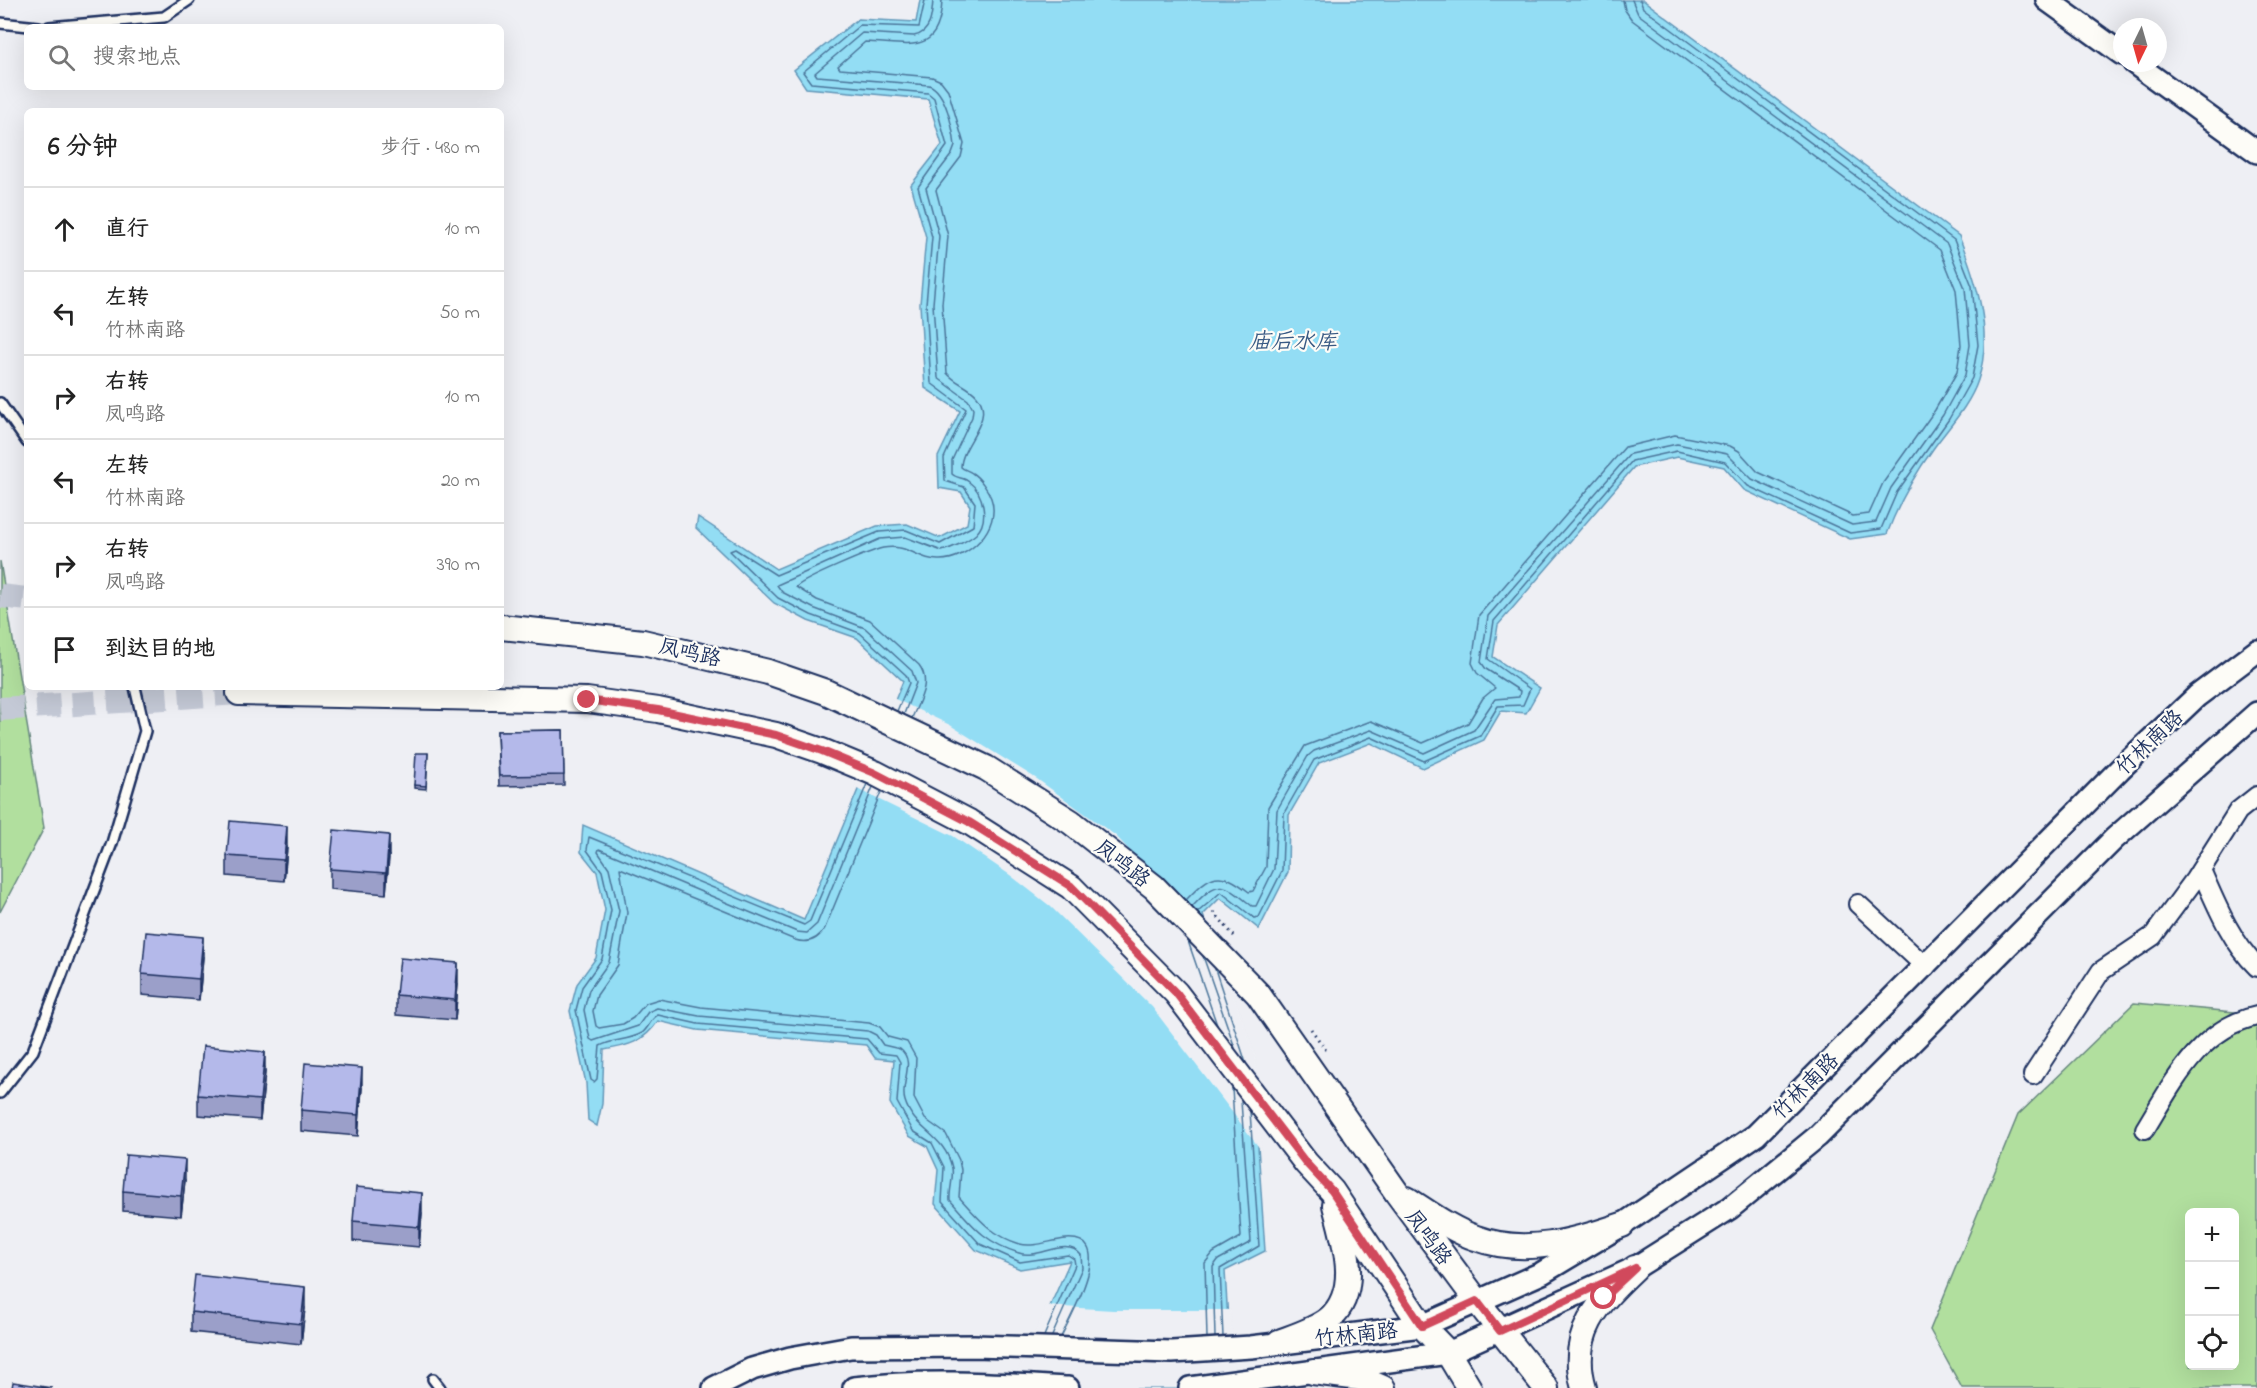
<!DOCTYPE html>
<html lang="zh">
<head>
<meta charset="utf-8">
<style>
	body { margin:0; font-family:"Indie Flower","LXGW WenKai TC",sans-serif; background:#f6f6f6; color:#222 }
	.controls { position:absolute; right:18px; bottom:18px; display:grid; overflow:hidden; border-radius:9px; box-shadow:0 6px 24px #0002 }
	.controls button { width:54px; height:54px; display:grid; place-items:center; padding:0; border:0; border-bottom:2px solid #e0e0e0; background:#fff; color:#222; font:30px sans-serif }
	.compass { position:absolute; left:2113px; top:18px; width:54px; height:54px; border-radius:50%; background:#fff; box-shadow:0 6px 24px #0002; rotate:185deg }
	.stop { position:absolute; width:18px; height:18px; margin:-14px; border:4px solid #d1495b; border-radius:50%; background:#fff }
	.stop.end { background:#d1495b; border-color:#fff; box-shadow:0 2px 6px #0008 }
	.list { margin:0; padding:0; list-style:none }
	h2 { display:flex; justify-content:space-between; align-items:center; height:78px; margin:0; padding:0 24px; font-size:26px }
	h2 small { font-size:20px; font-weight:400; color:#767676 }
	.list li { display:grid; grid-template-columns:39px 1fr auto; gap:18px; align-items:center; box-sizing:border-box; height:84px; padding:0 24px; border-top:2px solid #e0e0e0 }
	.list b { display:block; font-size:22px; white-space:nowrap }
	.list p { margin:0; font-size:20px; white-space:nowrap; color:#767676 }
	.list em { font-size:20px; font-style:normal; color:#767676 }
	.icon { flex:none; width:33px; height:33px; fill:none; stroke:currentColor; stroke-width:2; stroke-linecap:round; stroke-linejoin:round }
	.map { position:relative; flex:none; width:2257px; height:1388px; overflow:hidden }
	.search { position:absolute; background:#fff; box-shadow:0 6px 24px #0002; left:24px; top:24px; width:480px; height:66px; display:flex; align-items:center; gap:15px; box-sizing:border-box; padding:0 21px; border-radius:9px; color:#767676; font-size:22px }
	.panel { position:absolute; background:#fff; box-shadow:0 6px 24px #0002; left:24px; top:108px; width:480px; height:582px; border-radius:9px }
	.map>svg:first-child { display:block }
	.green { fill:#b1df9e; stroke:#66877e; stroke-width:1.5; fill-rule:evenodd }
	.water { fill:#93ddf4; stroke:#6397b8; stroke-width:1.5 }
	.pier { fill:#eeeff4 }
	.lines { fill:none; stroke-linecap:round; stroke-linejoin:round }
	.shore { stroke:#4b759a; stroke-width:1.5 }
	.secondary-tunnel { stroke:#c4c9d6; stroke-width:24; stroke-dasharray:24 12; stroke-linecap:butt }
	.service-casing { stroke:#1b2f5e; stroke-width:14 }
	.minor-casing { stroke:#1b2f5e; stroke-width:22 }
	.tertiary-casing { stroke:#1b2f5e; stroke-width:26 }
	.secondary-casing { stroke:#1b2f5e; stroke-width:28 }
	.path { stroke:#1b2f5e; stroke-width:3; stroke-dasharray:1.5 4.5; stroke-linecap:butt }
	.service { stroke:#fdfcf7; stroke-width:9 }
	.minor { stroke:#fdfcf7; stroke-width:18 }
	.tertiary { stroke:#fdfcf7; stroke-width:21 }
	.secondary { stroke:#fdfcf7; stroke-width:24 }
	.wall { fill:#9b9fc9; stroke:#1b2f5e; stroke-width:1.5 }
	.shaded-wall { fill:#7e82a4; stroke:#1b2f5e; stroke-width:1.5 }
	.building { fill:#b4b9ea; stroke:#1b2f5e; stroke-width:1.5 }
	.route { stroke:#d1495b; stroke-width:8 }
	.labels { text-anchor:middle; stroke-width:4.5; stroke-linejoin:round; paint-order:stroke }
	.street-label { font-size:21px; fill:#1b2f5e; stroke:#fdfcf7 }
	.water-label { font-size:22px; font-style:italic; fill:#395a84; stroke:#fdfcf7 }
</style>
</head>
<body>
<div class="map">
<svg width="2257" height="1388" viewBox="0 0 2257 1388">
	<rect width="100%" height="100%" fill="#eeeff4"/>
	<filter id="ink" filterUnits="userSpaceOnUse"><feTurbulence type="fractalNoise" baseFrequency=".0167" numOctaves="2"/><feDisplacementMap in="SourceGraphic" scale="12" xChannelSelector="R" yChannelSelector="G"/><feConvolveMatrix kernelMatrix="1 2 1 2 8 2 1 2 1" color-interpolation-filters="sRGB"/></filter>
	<g filter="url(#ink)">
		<g class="green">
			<polygon points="0,561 44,828 0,912"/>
			<path d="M2134,1003l123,11v374h-295l-32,-58 88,-215zM2190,1212h44v154h-44z"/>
		</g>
		<path class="water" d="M920,0h723l316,236c17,44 35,96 19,144 -8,25 -30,48 -45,69 -20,28 -34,53 -46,85l-37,5 -106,-49 -20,-23 -47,-10 -43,10 -136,158 -5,32 47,31 -14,25 -25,-2 -17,29 -61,28 -52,-25 -52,20 -30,52 -1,57 -29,57 -39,-31 -17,17 49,141 13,195 -40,20 7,117h-218l56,-127 -50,8 -44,-19 -41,-46 3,-34 -11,-24 -18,-10 -19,-33 4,-43 -19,-2 -9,-13 -169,-15 -39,-9c-14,21 -30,25 -54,29l-2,54 -5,22 -9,-6 -2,-37 -16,-72 7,-27 19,-26 9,-48 -8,-38 -16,-20 2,-27 221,95 99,-239 -46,-43 -49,-17 -34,-18 -78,-75 2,-11 78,52 101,-43 30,-2 33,14 27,-14 3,-18 -9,-14 -22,-4 -1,-31 22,-46 -35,-23 -5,-84 6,-67 -15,-52 31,-40 -14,-46 -122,-11 -12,-18 64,-51 58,3z"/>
		<g class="pier">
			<polygon points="893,698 950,725 1037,779 1116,836 1214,940 1255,1055 1261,1150 1152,1007 1050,906 1010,875 953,836 855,788"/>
			<polygon points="1047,1306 1113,1310 1230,1310 1235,1388 1011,1388"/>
		</g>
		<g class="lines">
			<g class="shore">
				<polyline points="897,711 909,683 906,675 860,633 811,615 778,598 730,551 735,549 776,575 879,532 906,530 940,544 973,526 975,503 964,487 945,481 944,458 966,409 931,383 926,304 932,237 918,187 947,146 934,98 928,93 811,83 803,72 860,25 919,27 925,0"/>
				<path d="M904,714l12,-31 -4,-12 -47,-43 -52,-20 -31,-16 -5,-7 103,-46 25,-2 37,14c10,-3 26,-10 34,-17 14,-14 7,-42 -7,-52 -5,-5 -12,-3 -17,-8v-14l20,-43 1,-8 -5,-9 -30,-22 -5,-74 6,-68 -13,-48 26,-34 3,-8c-2,-17 -9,-55 -26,-61l-112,-9 -2,-3 47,-40 52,3c17,-3 18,-21 19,-36"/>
				<path d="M912,718c7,-17 20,-36 7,-53l-49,-45 -53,-20 -21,-13c8,-8 74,-36 87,-39 25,-5 36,13 57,12 28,0 62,-32 51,-62 -3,-8 -11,-20 -19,-25 -4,-3 -8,-3 -11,-6 0,-23 35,-48 16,-71 -8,-10 -22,-13 -30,-23l-5,-69 6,-68 -12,-46 25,-33 3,-13 -16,-54 -7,-9 -9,-4 -92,-8 -2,-3 27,-24c42,1 75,16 77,-42"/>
				<path d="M867,784l-57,137 -6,4 -215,-88 -2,13 15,21 9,39 -9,49 -20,28 -6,23 15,70 3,2 3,-3 3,-33c13,-7 28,-5 42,-13 7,-5 8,-14 16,-18l40,9 169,15 12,14 17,2 4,7 -3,40 16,29 19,12 12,24 -2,35 38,42 40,18 48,-7 6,4 1,6 -31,71"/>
				<path d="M873,787l-56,137 -10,9 -10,-1 -198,-83 -1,3 11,16 10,43 -10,51 -20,28 -5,20 6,29 3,2 45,-15 10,-14 9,-4 42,8 169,15 8,4 7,10 17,4c17,13 -1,35 5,52 9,30 40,33 47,67 2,10 -3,22 -2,32 23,26 34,42 69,53 19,7 47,-17 62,2l1,13 -30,68"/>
				<path d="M881,792l-56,136c-7,12 -17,16 -30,12l-175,-72 7,45 -9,52 -21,30 -4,16 3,15 3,2 24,-4 10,-6 13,-15 13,-4 42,8 168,16 11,4 8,10 19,5 9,16 -2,40 11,21 21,15 13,26 2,10 -2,27c20,22 32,38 61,47 13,4 32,-4 46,-5 53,-4 4,78 -5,98"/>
				<path d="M1186,900c25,-26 33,-32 63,-8l4,-1 13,-24 2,-60 37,-61 66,-25 52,22 45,-20 15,-25 12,-10 -18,-15 -5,-10 7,-48 146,-168 50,-12 55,11 9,5 19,21 95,44 16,-2 14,-31 52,-73 22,-38 4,-27 -5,-55 -16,-40 -308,-230 -7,-10 -2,-10"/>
				<path d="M1192,907c28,-30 31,-24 60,-1h4l18,-37 3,-59 31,-54 6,-5 57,-21 53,23 50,-23 21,-31 24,-2 1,-6 -34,-22 -5,-7 7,-46 142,-162 47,-10 50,10 25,25 100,46 24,-3 15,-34 52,-73 22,-40 5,-30 -5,-57 -18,-44 -309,-230 -6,-14"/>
				<polyline points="1198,912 1221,892 1254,918 1259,917 1282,871 1284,813 1314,760 1371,737 1424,761 1480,736 1498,706 1523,705 1530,689 1488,659 1494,621 1632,461 1677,451 1725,462 1748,486 1850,533 1881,529 1897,492 1949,419 1972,378 1978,345 1972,286 1954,240 1643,8 1640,0"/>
				<polyline points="1188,941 1217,1025"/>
				<polyline points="1203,956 1235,1048"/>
				<polyline points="1215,969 1246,1063"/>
				<polyline points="1215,1337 1213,1267 1218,1260 1251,1242 1241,1101"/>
				<polyline points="1223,1337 1220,1269 1259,1246 1250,1111"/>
				<polyline points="1207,1338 1205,1263 1213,1253 1241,1237 1232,1088"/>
			</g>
			<g class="secondary-tunnel">
				<polyline points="0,596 27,599"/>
				<polyline points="0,709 239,693"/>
			</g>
			<g class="service-casing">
				<g id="service">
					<polyline points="0,23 39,27"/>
					<polyline points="49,27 164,17 189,0"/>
					<polyline points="0,403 27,442"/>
					<polyline points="0,1093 33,1051 112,843 145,731 135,687"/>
					<polyline points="433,1379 440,1388"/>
				</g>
			</g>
			<g class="minor-casing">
				<g id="minor">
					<path d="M2201,870c15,34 29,70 56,97"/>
					<polyline points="1858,904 1926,967"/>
					<polyline points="2033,1075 2101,971 2153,936 2195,879 2238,811 2257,796"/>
					<path d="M2145,1129c28,-46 55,-101 112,-113"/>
				</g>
			</g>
			<g class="tertiary-casing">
				<g id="tertiary">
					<polyline points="2047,0 2122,54"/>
					<polyline points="2134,63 2257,152"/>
					<polyline points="714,1388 752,1369 790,1358 851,1347 974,1346 1172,1352 1251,1347 1422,1326 1542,1273 1622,1225 1756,1135 2120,769 2197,696 2257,651"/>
					<path d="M854,1388c71,-9 142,-4 214,0"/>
					<polyline points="1190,1388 1448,1353 1635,1268 1730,1208 1818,1136 2114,839 2257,713"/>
				</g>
			</g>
			<g class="secondary-casing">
				<g id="secondary">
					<polyline points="501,627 643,642 768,672 826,692 986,768 1071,822 1154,887 1258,994 1397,1193 1477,1301 1546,1388"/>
					<polyline points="239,693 587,700 658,710 776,735 822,751 875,773 969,822 1071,887 1176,993 1306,1163 1332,1191 1422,1326 1448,1353 1469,1388"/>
					<path d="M1407,1199c22,14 45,31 69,39 49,18 99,3 146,-13"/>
					<path d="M1279,1342c16,-6 36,-12 50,-23 33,-29 15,-78 6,-114"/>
					<polyline points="1313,1372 1360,1378 1383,1388"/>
					<path d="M1584,1388c-16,-54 14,-85 51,-120"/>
				</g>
			</g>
			<g class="path">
				<polyline points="1214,912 1234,936"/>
				<polyline points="1311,1029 1328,1053"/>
			</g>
			<use href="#service" class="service"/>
			<use href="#minor" class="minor"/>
			<use href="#tertiary" class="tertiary"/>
			<use href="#secondary" class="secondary"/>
		</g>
		<g class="wall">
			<polygon points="563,730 564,785 499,786 497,731"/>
			<polygon points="428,753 426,789 414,788 414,785"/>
			<polygon points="287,847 284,881 227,876 227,856"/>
			<polygon points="389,856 386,894 330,889 330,869"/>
			<polygon points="203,957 199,1000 142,995 142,974"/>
			<polygon points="458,984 455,1020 396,1015 396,995"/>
			<polygon points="265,1072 260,1120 198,1115 198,1095"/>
			<polygon points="362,1088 358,1136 301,1131 301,1110"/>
			<polygon points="185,1180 181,1216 123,1211 123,1191"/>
			<polygon points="422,1213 419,1247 353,1241 353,1221"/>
			<polygon points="305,1308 301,1344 191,1332 191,1312"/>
		</g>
		<g class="shaded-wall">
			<polygon points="287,826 287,847 284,881 284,860"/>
			<polygon points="389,835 389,856 386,894 386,873"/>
			<polygon points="203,937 203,957 199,1000 199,979"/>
			<polygon points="458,963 458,984 455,1020 455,1000"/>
			<polygon points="265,1052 265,1072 260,1120 260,1100"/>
			<polygon points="362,1068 362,1088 358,1136 358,1115"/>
			<polygon points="185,1160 185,1180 181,1216 181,1196"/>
			<polygon points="422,1193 422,1213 419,1247 419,1227"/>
			<polygon points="305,1287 305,1308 301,1344 301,1324"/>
		</g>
		<g class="building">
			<polygon points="563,730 564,775 499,776 497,731"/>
			<polygon points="416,753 428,753 426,786 414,785"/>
			<polygon points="230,821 287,826 284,860 227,856"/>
			<polygon points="334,830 389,835 386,873 330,869"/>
			<polygon points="146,932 203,937 199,979 142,974"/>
			<polygon points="400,958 458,963 455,1000 396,995"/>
			<polygon points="203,1046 265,1052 260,1100 198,1095"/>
			<polygon points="305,1063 362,1068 358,1115 301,1110"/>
			<polygon points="126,1155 185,1160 181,1196 123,1191"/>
			<polygon points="356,1187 422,1193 419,1227 353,1221"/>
			<polygon points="195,1275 305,1287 301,1324 191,1312"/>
			<polygon points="13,1382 52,1388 12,1388"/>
		</g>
	</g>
	<g class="lines" filter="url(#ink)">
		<polyline class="route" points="587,700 658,710 776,735 822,751 875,773 969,822 1071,886 1176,993 1306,1163 1332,1191 1422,1326 1477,1301 1500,1331 1635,1268 1604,1297"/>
	</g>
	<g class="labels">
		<g class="street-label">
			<text transform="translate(690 652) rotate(13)" y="7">凤鸣路</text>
			<text transform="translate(2149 742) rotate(-44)" y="7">竹林南路</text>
			<text transform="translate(1123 863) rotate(38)" y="7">凤鸣路</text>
			<text transform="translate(1805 1086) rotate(-45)" y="7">竹林南路</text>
			<text transform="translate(1429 1237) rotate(54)" y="7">凤鸣路</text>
			<text transform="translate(1356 1334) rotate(-6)" y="7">竹林南路</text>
		</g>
		<g class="water-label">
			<text x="1293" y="348">庙后水库</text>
		</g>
	</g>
</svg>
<div class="controls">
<button>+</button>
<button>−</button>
<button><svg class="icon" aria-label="locate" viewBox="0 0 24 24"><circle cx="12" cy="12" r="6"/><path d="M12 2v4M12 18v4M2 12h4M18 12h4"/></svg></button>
</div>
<svg class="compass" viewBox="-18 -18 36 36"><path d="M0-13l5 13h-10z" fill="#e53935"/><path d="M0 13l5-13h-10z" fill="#767676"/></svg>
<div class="stop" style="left:1604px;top:1297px"></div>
<div class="stop end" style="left:587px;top:700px"></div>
<div class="search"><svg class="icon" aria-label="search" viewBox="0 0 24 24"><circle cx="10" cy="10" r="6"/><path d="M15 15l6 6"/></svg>搜索地点</div>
<section class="panel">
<h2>6 分钟<small>步行 · 480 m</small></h2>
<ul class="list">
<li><svg class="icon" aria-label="ahead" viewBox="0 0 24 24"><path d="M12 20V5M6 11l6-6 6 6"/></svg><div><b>直行</b></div><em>10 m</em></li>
<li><svg class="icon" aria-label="left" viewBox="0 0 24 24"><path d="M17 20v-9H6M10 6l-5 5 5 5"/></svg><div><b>左转</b><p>竹林南路</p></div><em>50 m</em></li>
<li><svg class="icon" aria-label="right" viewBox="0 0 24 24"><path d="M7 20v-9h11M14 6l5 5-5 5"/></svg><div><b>右转</b><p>凤鸣路</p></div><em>10 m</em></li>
<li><svg class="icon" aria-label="left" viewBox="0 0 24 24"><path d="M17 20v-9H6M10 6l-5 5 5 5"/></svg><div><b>左转</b><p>竹林南路</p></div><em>20 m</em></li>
<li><svg class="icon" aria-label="right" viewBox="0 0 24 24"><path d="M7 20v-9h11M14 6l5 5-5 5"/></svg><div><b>右转</b><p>凤鸣路</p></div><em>390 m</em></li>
<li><svg class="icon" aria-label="arrive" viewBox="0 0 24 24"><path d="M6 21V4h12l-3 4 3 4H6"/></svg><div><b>到达目的地</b></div></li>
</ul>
</section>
</div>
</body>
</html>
